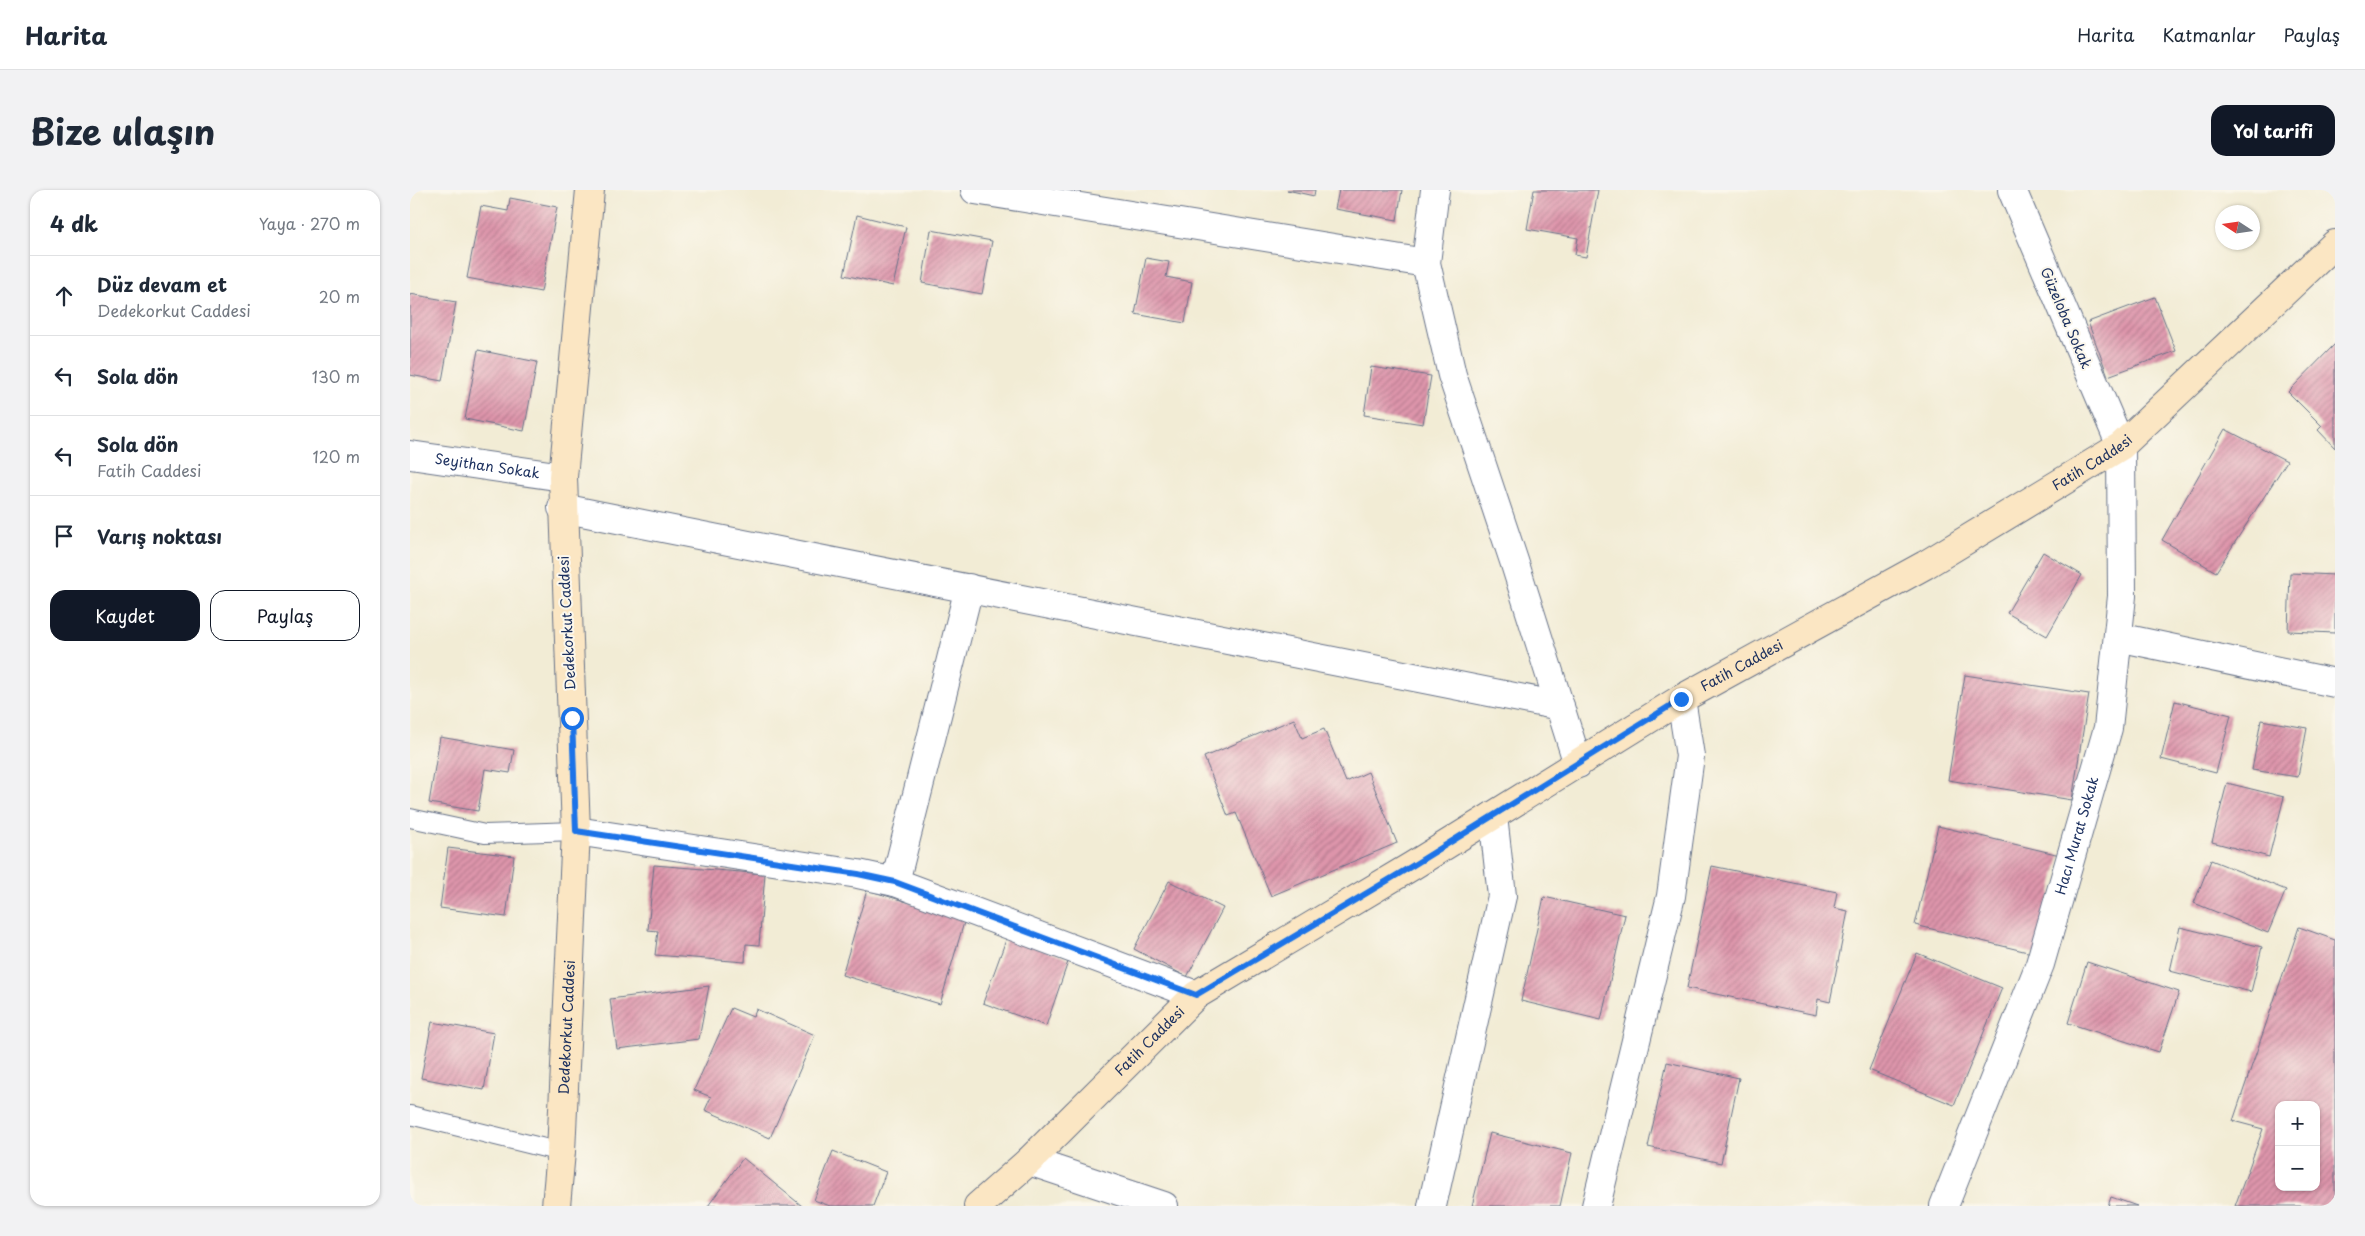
<!DOCTYPE html>
<html lang="tr">
<head>
<meta charset="utf-8">
<style>
	body { margin:0; font-family:"Playpen Sans",sans-serif; background:#f2f2f3; color:#1f2937 }
	.controls { position:absolute; right:15px; bottom:15px; display:grid; overflow:hidden; border-radius:10px; box-shadow:0 1px 4px #0004 }
	.controls button { width:45px; height:45px; display:grid; place-items:center; padding:0; border:0; border-bottom:1px solid #e0e1e3; background:#fff; color:#1f2937; font:25px sans-serif }
	.compass { position:absolute; left:1805px; top:15px; width:45px; height:45px; border-radius:50%; background:#fff; box-shadow:0 1px 4px #0004; rotate:282deg }
	.stop { position:absolute; width:15px; height:15px; margin:-11px; border:4px solid #1a73e8; border-radius:50%; background:#fff }
	.stop.end { background:#1a73e8; border-color:#fff; box-shadow:0 1px 5px #0008 }
	.list { margin:0; padding:0; list-style:none }
	h2 { display:flex; justify-content:space-between; align-items:center; height:65px; margin:0; padding:0 20px; font-size:21px }
	h2 small { font-size:16px; font-weight:400; color:#747a83 }
	.list li { display:grid; grid-template-columns:32px 1fr auto; gap:15px; align-items:center; box-sizing:border-box; height:80px; padding:0 20px; border-top:1px solid #e0e1e3 }
	.list b { display:block; font-size:19px; white-space:nowrap }
	.list p { margin:0; font-size:16px; white-space:nowrap; color:#747a83 }
	.list em { font-size:16px; font-style:normal; color:#747a83 }
	.actions { display:flex; gap:10px; padding:15px 20px }
	.actions a { flex:1; padding:11px 0; border:1px solid #111827; border-radius:15px; text-align:center; font-size:18px; color:#111827 }
	.actions .main { background:#111827; color:#fff }
	.icon { flex:none; width:28px; height:28px; fill:none; stroke:currentColor; stroke-width:2; stroke-linecap:round; stroke-linejoin:round }
	.map { position:relative; flex:none; width:1925px; height:1016px; overflow:hidden; border-radius:15px }
	header { display:flex; align-items:center; gap:30px; box-sizing:border-box; height:70px; padding:0 25px; background:#fff; border-bottom:1px solid #e0e1e3 }
	header strong { font-size:24px }
	nav { display:flex; gap:28px; margin-inline-start:auto; font-size:18px }
	.intro { display:flex; align-items:center; justify-content:space-between; box-sizing:border-box; height:120px; padding:0 30px }
	h1 { margin:0; font-size:35px }
	.button { padding:12px 22px; border-radius:15px; background:#111827; color:#fff; font-size:18px; font-weight:700 }
	main { display:flex; gap:30px; padding:0 30px }
	aside { flex:1; background:#fff; border-radius:15px; box-shadow:0 1px 4px #0004 }
	.map>svg:first-child { display:block }
	.building { fill:url(#building-hatch); fill-rule:evenodd }
	.lines { fill:none; stroke-linecap:round; stroke-linejoin:round }
	.lane-casing { stroke:#667188; stroke-width:20 }
	.street-casing { stroke:#667188; stroke-width:30 }
	.secondary-casing { stroke:#667188; stroke-width:30 }
	.lane { stroke:#fff; stroke-width:18 }
	.street { stroke:#fff; stroke-width:28 }
	.secondary { stroke:#fbe6c3; stroke-width:28 }
	.route { stroke:#1a73e8; stroke-width:6 }
	.labels { text-anchor:middle; stroke-width:4; stroke-linejoin:round; paint-order:stroke }
	.street-label { font-size:14px; fill:#1b2f5e; stroke:#fbf7ec }
</style>
</head>
<body>
<header>
<strong>Harita</strong>
<nav><a>Harita</a><a>Katmanlar</a><a>Paylaş</a></nav>
</header>
<div class="intro"><h1>Bize ulaşın</h1><a class="button">Yol tarifi</a></div>
<main>
<aside>
<h2>4 dk<small>Yaya · 270 m</small></h2>
<ul class="list">
<li><svg class="icon" aria-label="ahead" viewBox="0 0 24 24"><path d="M12 20V5M6 11l6-6 6 6"/></svg><div><b>Düz devam et</b><p>Dedekorkut Caddesi</p></div><em>20 m</em></li>
<li><svg class="icon" aria-label="left" viewBox="0 0 24 24"><path d="M17 20v-9H6M10 6l-5 5 5 5"/></svg><div><b>Sola dön</b></div><em>130 m</em></li>
<li><svg class="icon" aria-label="left" viewBox="0 0 24 24"><path d="M17 20v-9H6M10 6l-5 5 5 5"/></svg><div><b>Sola dön</b><p>Fatih Caddesi</p></div><em>120 m</em></li>
<li><svg class="icon" aria-label="arrive" viewBox="0 0 24 24"><path d="M6 21V4h12l-3 4 3 4H6"/></svg><div><b>Varış noktası</b></div></li>
</ul>
<div class="actions"><a class="main">Kaydet</a><a>Paylaş</a></div>
</aside>
<div class="map">
<svg width="1925" height="1016" viewBox="0 0 1925 1016">
	<defs>
		<pattern id="building-hatch" width="6" height="6" patternUnits="userSpaceOnUse" patternTransform="scale(1.25)"><rect width="6" height="6" fill="#de95ab"/><path d="M-1 1l2-2M0 6l6-6M5 7l2-2" fill="none" stroke="#b37a8e"/></pattern>
	</defs>
	<rect width="100%" height="100%" fill="#fbf7ec"/>
	<filter id="ink" filterUnits="userSpaceOnUse"><feTurbulence type="fractalNoise" baseFrequency=".02" numOctaves="2"/><feDisplacementMap in="SourceGraphic" scale="10" xChannelSelector="R" yChannelSelector="G"/><feConvolveMatrix kernelMatrix="1 2 1 2 8 2 1 2 1" color-interpolation-filters="sRGB"/></filter>
	<filter id="wash" filterUnits="userSpaceOnUse"><feTurbulence type="fractalNoise" baseFrequency=".0096" numOctaves="4" result="noise"/><feDisplacementMap in="SourceGraphic" scale="20" xChannelSelector="R" yChannelSelector="G"/><feGaussianBlur stdDeviation="1.12" result="paint"/><feColorMatrix in="noise" values="0 0 0 0 0 0 0 0 0 0 0 0 0 0 0 0 0 1.4 0 .05"/><feComposite in="paint" operator="in"/></filter>
	<g filter="url(#wash)">
		<rect width="100%" height="100%" fill="#f2ecd5"/>
		<g id="blocks">
			<g class="building">
				<polygon points="877,0 905,0 904,6"/>
				<polygon points="929,0 992,0 987,30 925,19"/>
				<polygon points="1124,0 1188,0 1176,67 1165,65 1168,48 1117,39"/>
				<polygon points="100,8 147,17 131,102 57,88 71,16 98,21"/>
				<polygon points="447,25 496,37 483,96 434,85"/>
				<polygon points="521,40 582,51 572,104 512,93"/>
				<polygon points="736,68 759,72 756,87 782,92 775,133 725,124"/>
				<polygon points="0,104 46,112 32,191 0,185"/>
				<polygon points="1745,107 1766,161 1698,186 1678,132"/>
				<polygon points="1925,154 1925,258 1908,240 1912,236 1878,202"/>
				<polygon points="68,160 127,172 114,241 55,229"/>
				<polygon points="961,177 1021,186 1013,234 954,225"/>
				<polygon points="1815,239 1877,271 1806,382 1752,350"/>
				<polygon points="1633,362 1672,385 1637,446 1597,423"/>
				<polygon points="1880,383 1925,385 1925,443 1878,441"/>
				<polygon points="1555,485 1679,504 1662,610 1538,590"/>
				<polygon points="1765,511 1821,525 1806,583 1751,569"/>
				<polygon points="884,529 892,548 914,539 936,592 958,582 987,653 861,706 826,623 818,626 794,567"/>
				<polygon points="1851,530 1897,538 1888,587 1842,580"/>
				<polygon points="30,547 104,560 100,583 75,579 68,621 19,613"/>
				<polygon points="1817,593 1874,607 1859,667 1802,652"/>
				<polygon points="1528,636 1650,665 1626,764 1505,735"/>
				<polygon points="38,658 104,666 96,727 30,718"/>
				<polygon points="1801,670 1876,700 1858,743 1784,713"/>
				<polygon points="244,675 355,684 349,755 336,754 335,772 245,765 248,741 238,740"/>
				<polygon points="1302,676 1427,702 1424,718 1438,721 1420,812 1408,809 1406,825 1277,798"/>
				<polygon points="759,691 813,718 777,787 724,759"/>
				<polygon points="457,700 555,729 530,814 432,785"/>
				<polygon points="1134,707 1215,725 1191,830 1111,811"/>
				<polygon points="1770,737 1852,757 1841,802 1760,781"/>
				<path d="M1889,737l36,13v266h-100l28,-77 -30,-8zM1869,915h37v82h-37z"/>
				<polygon points="597,747 659,769 636,836 573,813"/>
				<polygon points="1507,763 1592,798 1544,915 1459,880"/>
				<polygon points="1677,772 1769,802 1749,862 1658,833"/>
				<polygon points="299,796 289,849 207,859 200,809"/>
				<polygon points="321,818 343,827 346,819 405,845 360,948 295,920 301,907 284,900"/>
				<polygon points="22,832 84,843 74,900 11,888"/>
				<polygon points="1257,872 1329,888 1311,973 1238,957"/>
				<polygon points="1080,943 1162,963 1150,1016 1062,1016"/>
				<polygon points="423,961 476,982 463,1016 420,1016 404,1010"/>
				<polygon points="333,968 392,1016 298,1016"/>
				<polygon points="1701,1007 1727,1016 1698,1016"/>
			</g>
		</g>
	</g>
	<g filter="url(#ink)">
		<use href="#blocks" fill-opacity="0" stroke="#667188" stroke-width="1"/>
		<g class="lines">
			<g class="lane-casing">
				<g id="lane">
					<polyline points="0,628 75,644 166,641"/>
					<polyline points="0,925 151,962"/>
				</g>
			</g>
			<g class="street-casing">
				<g id="street">
					<polyline points="565,0 1016,73"/>
					<polyline points="1025,0 1016,73 1042,185 1104,371 1168,574"/>
					<path id="s1" d="M0,265l153,22"/>
					<polyline points="152,318 1150,516"/>
					<polyline points="1708,447 1925,493"/>
					<polyline points="166,641 448,684 485,692 786,805"/>
					<polyline points="485,692 559,398"/>
					<polyline points="619,971 754,1016"/>
					<polyline points="1022,1016 1092,706 1083,626"/>
					<polyline points="1186,1016 1261,706 1280,566 1271,509"/>
					<path id="s2" d="M1534,1016l96,-242 68,-236 14,-132 -1,-150 -109,-256"/>
				</g>
			</g>
			<g class="secondary-casing">
				<g id="secondary">
					<path id="s3" d="M146,1016l5,-54 15,-321 -13,-354 27,-287"/>
					<path id="s4" d="M568,1016l51,-45 167,-166 216,-129 269,-167 244,-134 196,-119 214,-202"/>
				</g>
			</g>
			<use href="#lane" class="lane"/>
			<use href="#street" class="street"/>
			<use href="#secondary" class="secondary"/>
		</g>
	</g>
	<g class="lines" filter="url(#ink)">
		<polyline class="route" points="162,528 166,641 448,684 485,692 786,805 1002,676 1271,509"/>
	</g>
	<g class="labels">
		<g class="street-label">
			<text transform="translate(1656 128) rotate(67)" y="5">Güzeloba Sokak</text>
			<text dy="5" stroke="none"><textPath href="#s4" startOffset="1346">Fatih Caddesi</textPath></text>
			<text dy="5" stroke="none"><textPath href="#s1" startOffset="78">Seyithan Sokak</textPath></text>
			<text transform="translate(157 433) rotate(-93)" y="5">Dedekorkut Caddesi</text>
			<text dy="5" stroke="none"><textPath href="#s4" startOffset="941">Fatih Caddesi</textPath></text>
			<text dy="5" stroke="none"><textPath href="#s2" startOffset="394">Hacı Murat Sokak</textPath></text>
			<text dy="5" stroke="none"><textPath href="#s3" startOffset="179">Dedekorkut Caddesi</textPath></text>
			<text dy="5" stroke="none"><textPath href="#s4" startOffset="238">Fatih Caddesi</textPath></text>
		</g>
	</g>
</svg>
<div class="controls">
<button>+</button>
<button>−</button>
</div>
<svg class="compass" viewBox="-18 -18 36 36"><path d="M0-13l5 13h-10z" fill="#e53935"/><path d="M0 13l5-13h-10z" fill="#747a83"/></svg>
<div class="stop" style="left:162px;top:528px"></div>
<div class="stop end" style="left:1271px;top:509px"></div>
</div>
</main>
</body>
</html>
